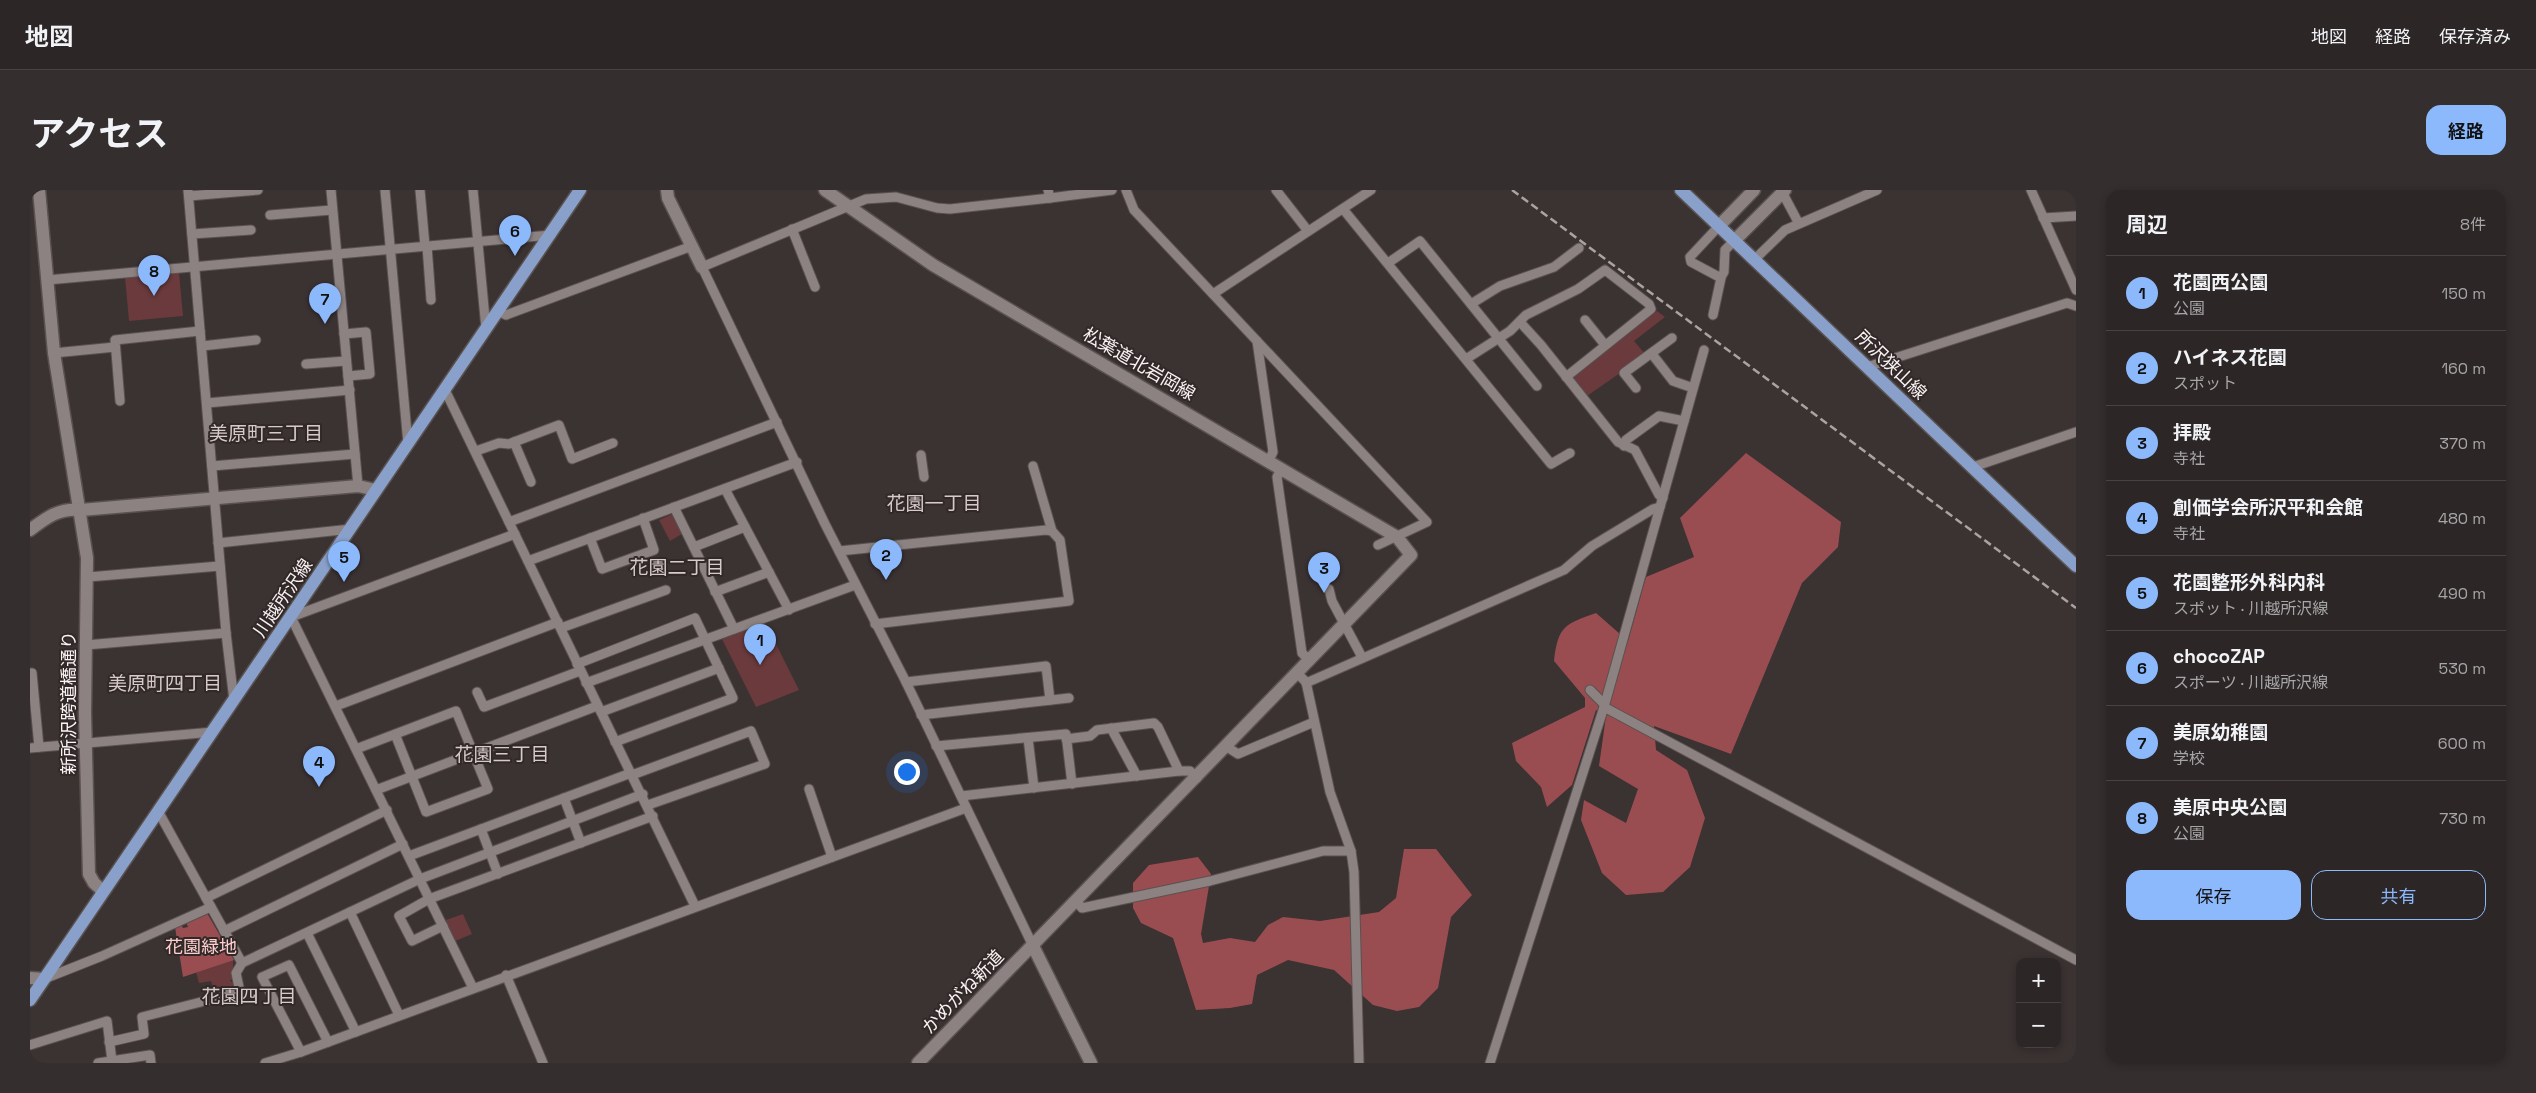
<!DOCTYPE html>
<html lang="ja">
<head>
<meta charset="utf-8">
<style>
	body { margin:0; font-family:"Space Grotesk","Noto Sans JP",sans-serif; background:#342e2e; color:#f1f3f6 }
	.controls { position:absolute; right:15px; bottom:15px; display:grid; overflow:hidden; border-radius:10px; box-shadow:0 2px 8px #0003 }
	.controls button { width:45px; height:45px; display:grid; place-items:center; padding:0; border:0; border-bottom:1px solid #484343; background:#2c2626; color:#f1f3f6; font:25px sans-serif }
	.you { position:absolute; left:876px; top:581px; width:18px; height:18px; margin:-12px; border:4px solid #fff; border-radius:50%; background:#1a73e8; box-shadow:0 0 0 8px #1a73e833 }
	.badge { display:grid; place-items:center; width:32px; height:32px; border-radius:50%; background:#8cb9fc; color:#111; font-size:16px; font-weight:700 }
	.pin { position:absolute; translate:-50% -41px; filter:drop-shadow(0 1px 2px #0008) }
	.pin::after { content:''; position:absolute; top:26px; width:18px; height:15px; background:inherit; clip-path:polygon(0 0,100% 0,50% 100%) }
	.list { margin:0; padding:0; list-style:none }
	h2 { display:flex; justify-content:space-between; align-items:center; height:65px; margin:0; padding:0 20px; font-size:21px }
	h2 small { font-size:16px; font-weight:400; color:#a6a5a7 }
	.list li { display:grid; grid-template-columns:32px 1fr auto; gap:15px; align-items:center; box-sizing:border-box; height:75px; padding:0 20px; border-top:1px solid #484343 }
	.list b { display:block; font-size:19px; white-space:nowrap }
	.list p { margin:0; font-size:16px; white-space:nowrap; color:#a6a5a7 }
	.list em { font-size:16px; font-style:normal; color:#a6a5a7 }
	.actions { display:flex; gap:10px; padding:15px 20px }
	.actions a { flex:1; padding:11px 0; border:1px solid #8cb9fc; border-radius:15px; text-align:center; font-size:18px; color:#8cb9fc }
	.actions .main { background:#8cb9fc; color:#111 }
	.map { position:relative; flex:none; width:2046px; height:873px; overflow:hidden; border-radius:15px }
	header { display:flex; align-items:center; gap:30px; box-sizing:border-box; height:70px; padding:0 25px; background:#2c2626; border-bottom:1px solid #484343 }
	header strong { font-size:24px }
	nav { display:flex; gap:28px; margin-inline-start:auto; font-size:18px }
	.intro { display:flex; align-items:center; justify-content:space-between; box-sizing:border-box; height:120px; padding:0 30px }
	h1 { margin:0; font-size:35px }
	.button { padding:12px 22px; border-radius:15px; background:#8cb9fc; color:#111; font-size:18px; font-weight:700 }
	main { display:flex; gap:30px; padding:0 30px }
	aside { flex:1; background:#2c2626; border-radius:15px; box-shadow:0 2px 8px #0003 }
	.map>svg:first-child { display:block }
	.green { fill:#6a3a3c }
	.forest { fill:#9a4d51 }
	.lines { fill:none; stroke-linecap:round; stroke-linejoin:round }
	.street-casing { stroke:#5a5151; stroke-width:11 }
	.secondary-casing { stroke:#5a5151; stroke-width:15 }
	.primary-casing { stroke:#5a5151; stroke-width:15 }
	.street { stroke:#8d8282; stroke-width:9 }
	.secondary { stroke:#8d8282; stroke-width:12 }
	.primary { stroke:#88a0ca; stroke-width:12 }
	.rail { stroke:#aba3a3; stroke-width:2.5; stroke-dasharray:8 4; stroke-linecap:butt }
	.labels { text-anchor:middle; stroke-width:4; stroke-linejoin:round; paint-order:stroke }
	.street-label { font-size:18px; fill:#f9f2f2; stroke:#312828 }
	.park-label { font-size:18px; fill:#fecfcf; stroke:#312828 }
	.neighbourhood-label { font-size:19px; fill:#d7cbca; stroke:#312828 }
</style>
</head>
<body>
<header>
<strong>地図</strong>
<nav><a>地図</a><a>経路</a><a>保存済み</a></nav>
</header>
<div class="intro"><h1>アクセス</h1><a class="button">経路</a></div>
<main>
<div class="map">
<svg width="2046" height="873" viewBox="0 0 2046 873">
	<rect width="100%" height="100%" fill="#3b3232"/>
	<g class="green">
		<polygon points="149,82 153,126 99,131 95,87"/>
		<polygon points="1627,121 1635,127 1604,151 1616,165 1557,206 1541,185"/>
		<polygon points="643,324 652,344 640,351 629,330"/>
		<polygon points="735,432 769,500 726,517 692,449"/>
		<polygon points="433,724 442,744 423,752 413,731"/>
		<polygon points="203,770 203,789 200,790 205,796 201,801 185,805 181,791 169,793 166,782"/>
	</g>
	<g class="forest">
		<path d="M1716,263l95,69 -3,25 -36,36 -71,171 -77,-28 2,24 31,20 18,48 -15,49 -27,25 -37,3 -24,-22 -21,-53 3,-20 42,23 12,-34 -39,-23 7,-50 -10,-6 -24,75 -25,22 -6,-20 -25,-26 -4,-18 73,-36v-9l-31,-37c4,-35 11,-37 42,-48l32,28 18,-64 48,-20 -14,-39z"/>
		<polygon points="1374,659 1406,659 1442,705 1421,727 1408,798 1389,817 1367,821 1343,815 1304,780 1258,770 1227,785 1222,814 1200,818 1166,820 1143,748 1111,733 1103,718 1103,693 1119,675 1168,667 1181,684 1171,744 1173,753 1200,748 1225,752 1238,735 1253,727 1290,731 1349,722 1366,708"/>
		<polygon points="177,723 204,770 153,787 145,737 151,734 153,738 158,737 156,732"/>
	</g>
	<g class="lines">
		<g class="street-casing">
			<g id="street">
				<polyline points="158,0 196,443 204,511"/>
				<polyline points="301,0 328,296"/>
				<polyline points="355,0 378,254"/>
				<polyline points="390,0 395,56"/>
				<polyline points="443,0 456,139"/>
				<polyline points="1018,0 1020,8 1082,0"/>
				<polyline points="1096,0 1104,20 1397,332 1348,355"/>
				<polyline points="1246,0 1278,41"/>
				<polyline points="1751,0 1767,30"/>
				<polyline points="2001,0 2046,100"/>
				<polyline points="159,6 228,0"/>
				<polyline points="1313,19 1521,274 1540,263"/>
				<polyline points="240,25 302,20"/>
				<polyline points="2013,28 2046,26"/>
				<polyline points="762,39 785,97"/>
				<polyline points="162,44 221,40"/>
				<polyline points="397,56 401,110"/>
				<polyline points="1725,69 1755,40 1847,0"/>
				<polyline points="1358,73 1390,51 1507,196"/>
				<polyline points="1691,87 1694,82 1695,60 1705,50"/>
				<polyline points="17,90 521,45"/>
				<polyline points="1183,104 1341,0"/>
				<polyline points="1441,114 1470,96 1524,77 1549,58"/>
				<polyline points="469,121 476,125 662,56"/>
				<polyline points="1683,125 1691,88 1661,72 1660,67 1689,36"/>
				<polyline points="1555,130 1575,155"/>
				<polyline points="1490,132 1511,155 1588,252 1605,260 1629,305 1633,308"/>
				<polyline points="314,144 336,142 340,184 318,186"/>
				<polyline points="1227,151 1243,262 1239,270"/>
				<polyline points="172,156 226,150"/>
				<polyline points="24,163 85,157"/>
				<polyline points="1622,164 1643,191 1663,198"/>
				<polyline points="1436,169 1480,141 1496,125 1548,99 1575,80 1619,114 1621,119 1536,187"/>
				<polyline points="276,174 316,171"/>
				<polyline points="1837,177 2037,113 2046,116"/>
				<polyline points="1606,198 1594,183 1642,148"/>
				<polyline points="415,200 665,716"/>
				<polyline points="90,211 85,150 170,141"/>
				<polyline points="177,213 320,200"/>
				<polyline points="1594,256 1596,250 1629,226 1654,231"/>
				<polyline points="446,261 469,253 479,254 484,252"/>
				<polyline points="891,265 894,287"/>
				<polyline points="182,276 325,264"/>
				<polyline points="1943,277 2046,242"/>
				<polyline points="1252,278 1247,287 1272,463 1280,471"/>
				<polyline points="501,292 484,252 529,235 542,269 583,253"/>
				<polyline points="695,299 759,420"/>
				<polyline points="644,317 704,439"/>
				<polyline points="479,332 747,232"/>
				<polyline points="560,348 572,379 624,360 613,328"/>
				<polyline points="188,353 321,339"/>
				<polyline points="664,357 715,337"/>
				<polyline points="809,361 1016,340 1022,341"/>
				<polyline points="498,371 767,272"/>
				<polyline points="58,387 190,376"/>
				<polyline points="1299,399 1302,411 1332,467"/>
				<polyline points="685,402 739,382"/>
				<polyline points="845,434 1039,411 1030,350 1022,341 1003,276"/>
				<polyline points="531,438 636,400"/>
				<polyline points="56,455 196,443"/>
				<polyline points="547,474 665,428 703,508 585,552"/>
				<polyline points="0,483 2,483 9,557"/>
				<polyline points="1268,484 1276,492 1300,602 1321,661 1324,682 1329,873"/>
				<polyline points="876,492 1016,476 1020,510"/>
				<polyline points="556,493 825,395"/>
				<polyline points="1276,493 1534,380 1562,356 1623,319 1630,317"/>
				<polyline points="1560,500 1574,514"/>
				<polyline points="447,502 454,517 550,481"/>
				<polyline points="306,516 528,432"/>
				<polyline points="1574,517 2046,770"/>
				<polyline points="571,522 689,478"/>
				<polyline points="891,525 1039,508"/>
				<polyline points="1081,538 1107,586"/>
				<polyline points="998,548 1004,598"/>
				<polyline points="1036,549 1060,546 1067,540 1124,533 1128,537 1149,581"/>
				<polyline points="906,556 1036,544 1042,594"/>
				<polyline points="1197,557 1208,564 1284,532"/>
				<polyline points="0,558 183,542"/>
				<polyline points="326,559 426,521 458,599 396,622 365,544"/>
				<polyline points="602,585 721,541 735,574 618,615"/>
				<polyline points="779,599 802,667"/>
				<polyline points="346,600 567,516"/>
				<polyline points="931,606 1149,581 1160,581 1167,588"/>
				<polyline points="534,608 551,653"/>
				<polyline points="128,621 212,773 390,689 613,604"/>
				<polyline points="451,639 468,684"/>
				<polyline points="379,666 601,583"/>
				<polyline points="176,708 357,620"/>
				<polyline points="1047,712 1052,718 1180,691 1293,661 1321,661"/>
				<polyline points="320,722 369,825"/>
				<polyline points="413,736 382,751 369,726 399,709 623,626"/>
				<polyline points="194,741 373,654"/>
				<polyline points="277,743 326,842"/>
				<polyline points="1003,756 876,492 795,334 672,77 836,9 866,7 907,18 920,19 1020,8"/>
				<polyline points="476,785 513,873"/>
				<polyline points="14,789 72,766 181,717"/>
				<polyline points="443,798 261,427 485,344"/>
				<polyline points="79,852 114,844 112,827 210,802 206,783 212,773"/>
				<polyline points="0,855 77,831 82,871"/>
				<polyline points="271,862 232,787 259,775 298,852"/>
				<polyline points="68,873 120,865 121,873"/>
				<polyline points="235,873 271,862 936,618"/>
				<polyline points="1460,873 1574,517 1674,160"/>
			</g>
		</g>
		<g class="secondary-casing">
			<g id="secondary">
				<polyline points="9,0 24,163 57,368 55,523 59,684 64,693 73,701"/>
				<polyline points="637,0 638,8 672,77"/>
				<polyline points="795,0 903,75 1367,347 1381,365 888,873"/>
				<polyline points="1689,36 1724,0"/>
				<polyline points="1705,50 1755,0"/>
				<path d="M0,340c17,-13 29,-22 51,-20l277,-24 18,4"/>
				<polyline points="1003,756 1061,873"/>
				<polyline points="0,788 14,789"/>
			</g>
		</g>
		<g class="primary-casing">
			<g id="primary">
				<polyline points="1651,0 2046,376"/>
				<polyline points="0,810 550,0"/>
			</g>
		</g>
		<use href="#street" class="street"/>
		<use href="#secondary" class="secondary"/>
		<use href="#primary" class="primary"/>
		<polyline class="rail" points="1482,0 2046,418"/>
	</g>
	<g class="labels">
		<g class="street-label">
			<text transform="translate(1109 174) rotate(30)" y="6">松葉道北岩岡線</text>
			<text transform="translate(1861 175) rotate(44)" y="6">所沢狭山線</text>
			<text transform="translate(253 408) rotate(-56)" y="6">川越所沢線</text>
			<text transform="translate(39 513) rotate(-90)" y="6">新所沢跨道橋通り</text>
			<text transform="translate(933 802) rotate(-46)" y="6">かめがね新道</text>
		</g>
		<g class="park-label">
			<text x="171" y="763">花園緑地</text>
		</g>
		<g class="neighbourhood-label">
			<text x="236" y="250">美原町三丁目</text>
			<text x="904" y="320">花園一丁目</text>
			<text x="647" y="384">花園二丁目</text>
			<text x="135" y="500">美原町四丁目</text>
			<text x="472" y="571">花園三丁目</text>
			<text x="219" y="813">花園四丁目</text>
		</g>
	</g>
</svg>
<div class="controls">
<button>+</button>
<button>−</button>
</div>
<div class="you"></div>
<div class="pin badge" style="left:730px;top:475px">1</div>
<div class="pin badge" style="left:856px;top:390px">2</div>
<div class="pin badge" style="left:1294px;top:403px">3</div>
<div class="pin badge" style="left:289px;top:597px">4</div>
<div class="pin badge" style="left:314px;top:392px">5</div>
<div class="pin badge" style="left:485px;top:66px">6</div>
<div class="pin badge" style="left:295px;top:134px">7</div>
<div class="pin badge" style="left:124px;top:106px">8</div>
</div>
<aside>
<h2>周辺<small>8件</small></h2>
<ul class="list">
<li><span class="badge">1</span><div><b>花園西公園</b><p>公園</p></div><em>150 m</em></li>
<li><span class="badge">2</span><div><b>ハイネス花園</b><p>スポット</p></div><em>160 m</em></li>
<li><span class="badge">3</span><div><b>拝殿</b><p>寺社</p></div><em>370 m</em></li>
<li><span class="badge">4</span><div><b>創価学会所沢平和会館</b><p>寺社</p></div><em>480 m</em></li>
<li><span class="badge">5</span><div><b>花園整形外科内科</b><p>スポット · 川越所沢線</p></div><em>490 m</em></li>
<li><span class="badge">6</span><div><b>chocoZAP</b><p>スポーツ · 川越所沢線</p></div><em>530 m</em></li>
<li><span class="badge">7</span><div><b>美原幼稚園</b><p>学校</p></div><em>600 m</em></li>
<li><span class="badge">8</span><div><b>美原中央公園</b><p>公園</p></div><em>730 m</em></li>
</ul>
<div class="actions"><a class="main">保存</a><a>共有</a></div>
</aside>
</main>
</body>
</html>
